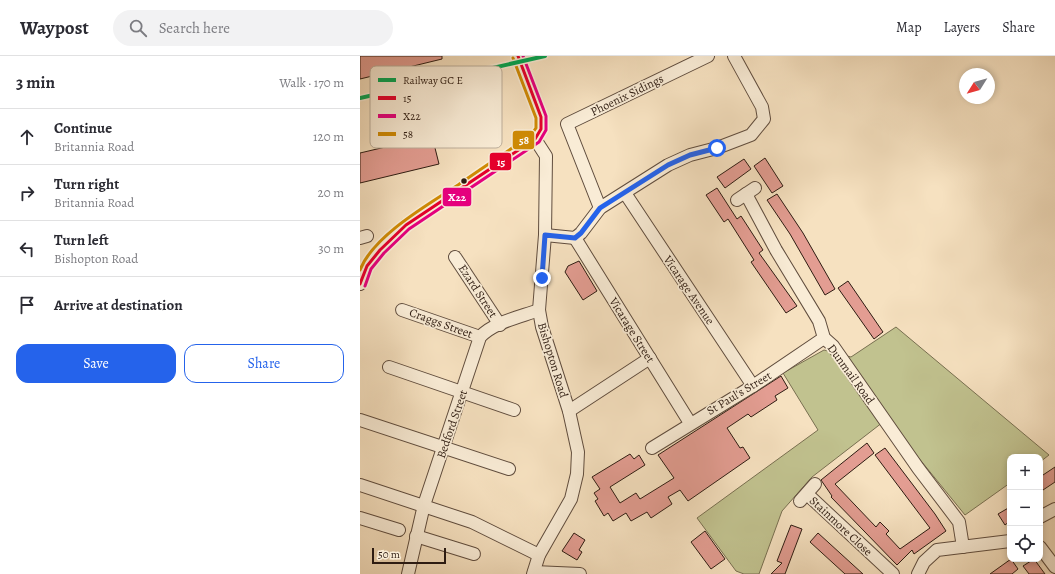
<!DOCTYPE html>
<html lang="en">
<head>
<meta charset="utf-8">
<style>
	body { margin:0; font-family:Alegreya,serif; background:#f2f2f3; color:#2b2b33 }
	.controls { position:absolute; right:12px; bottom:12px; display:grid; overflow:hidden; border-radius:8px; box-shadow:0 2px 6px #0003 }
	.controls button { width:36px; height:36px; display:grid; place-items:center; padding:0; border:0; border-bottom:1px solid #e1e1e2; background:#fff; color:#2b2b33; font:20px sans-serif }
	.compass { position:absolute; left:599px; top:12px; width:36px; height:36px; border-radius:50%; background:#fff; box-shadow:0 2px 6px #0003; rotate:233deg }
	.scale { position:absolute; left:12px; bottom:10px; width:74px; box-sizing:border-box; padding-left:4px; border:2px solid #2e1c12; border-top:0; font-size:11px; line-height:14px; white-space:nowrap; color:#2e1c12; -webkit-text-stroke:3px #f9ecd6; paint-order:stroke }
	.stop { position:absolute; width:12px; height:12px; margin:-9px; border:3px solid #2563eb; border-radius:50%; background:#fff }
	.stop.end { background:#2563eb; border-color:#fff; box-shadow:0 1px 4px #0008 }
	.list { margin:0; padding:0; list-style:none }
	h2 { display:flex; justify-content:space-between; align-items:center; height:52px; margin:0; padding:0 16px; font-size:17px }
	h2 small { font-size:13px; font-weight:400; color:#7c7c81 }
	.list li { display:grid; grid-template-columns:26px 1fr auto; gap:12px; align-items:center; box-sizing:border-box; height:56px; padding:0 16px; border-top:1px solid #e1e1e2 }
	.list b { display:block; font-size:15px; white-space:nowrap }
	.list p { margin:0; font-size:13px; white-space:nowrap; color:#7c7c81 }
	.list em { font-size:13px; font-style:normal; color:#7c7c81 }
	.actions { display:flex; gap:8px; padding:12px 16px }
	.actions a { flex:1; padding:9px 0; border:1px solid #2563eb; border-radius:12px; text-align:center; font-size:14px; color:#2563eb }
	.actions .main { background:#2563eb; color:#fff }
	.icon { flex:none; width:22px; height:22px; fill:none; stroke:currentColor; stroke-width:2; stroke-linecap:round; stroke-linejoin:round }
	.map { position:relative; flex:none; width:695px; height:518px; overflow:hidden }
	header { display:flex; align-items:center; gap:24px; box-sizing:border-box; height:56px; padding:0 20px; background:#fff; border-bottom:1px solid #e1e1e2 }
	header strong { font-size:19px }
	nav { display:flex; gap:22px; margin-inline-start:auto; font-size:14px }
	.search { width:280px; height:36px; background:#f2f2f3; display:flex; align-items:center; gap:10px; box-sizing:border-box; padding:0 14px; border-radius:22px; color:#7c7c81; font-size:15px }
	main { display:flex }
	aside { flex:1; background:#fff }
	.map>svg:first-child { display:block }
	.green { fill:#c1c28f; stroke:#786f50 }
	.building { fill:#e39d92; stroke:#2e1c12 }
	.lines { fill:none; stroke-linecap:round; stroke-linejoin:round }
	.minor-casing { stroke:#604d3e; stroke-width:14 }
	.minor { stroke:#f9ecd6; stroke-width:12 }
	.bus-1-casing { stroke:#f9ecd6; stroke-width:6 }
	.bus-2-casing { stroke:#f9ecd6; stroke-width:6 }
	.bus-3-casing { stroke:#f9ecd6; stroke-width:6 }
	.bus-1 { stroke:#e4002b; stroke-width:3 }
	.bus-2 { stroke:#e5007d; stroke-width:3 }
	.bus-3 { stroke:#cf8a04; stroke-width:3 }
	.rail-1-casing { stroke:#f9ecd6; stroke-width:7 }
	.rail-1 { stroke:#00a651; stroke-width:4 }
	.route { stroke:#2563eb; stroke-width:5 }
	.bus-dot { fill:#2e1c12; stroke:#f9ecd6; stroke-width:1.5 }
	.labels { text-anchor:middle; stroke-width:3.5; stroke-linejoin:round; paint-order:stroke }
	.street-label { font-size:12px; fill:#2e1c12; stroke:#f9ecd6 }
	.key { fill:#f9ecd6; stroke:#bcae9b; stroke-width:1 }
	.key-label { font-size:11px; fill:#2e1c12 }
	.line-badge { stroke:#f9ecd6; stroke-width:1.5 }
	.badge-label { font-size:11px; text-anchor:middle; font-weight:bold; fill:#fff }
</style>
</head>
<body>
<header>
<strong>Waypost</strong>
<div class="search"><svg class="icon" aria-label="search" viewBox="0 0 24 24"><circle cx="10" cy="10" r="6"/><path d="M15 15l6 6"/></svg>Search here</div>
<nav><a>Map</a><a>Layers</a><a>Share</a></nav>
</header>
<main>
<aside>
<h2>3 min<small>Walk · 170 m</small></h2>
<ul class="list">
<li><svg class="icon" aria-label="ahead" viewBox="0 0 24 24"><path d="M12 20V5M6 11l6-6 6 6"/></svg><div><b>Continue</b><p>Britannia Road</p></div><em>120 m</em></li>
<li><svg class="icon" aria-label="right" viewBox="0 0 24 24"><path d="M7 20v-9h11M14 6l5 5-5 5"/></svg><div><b>Turn right</b><p>Britannia Road</p></div><em>20 m</em></li>
<li><svg class="icon" aria-label="left" viewBox="0 0 24 24"><path d="M17 20v-9H6M10 6l-5 5 5 5"/></svg><div><b>Turn left</b><p>Bishopton Road</p></div><em>30 m</em></li>
<li><svg class="icon" aria-label="arrive" viewBox="0 0 24 24"><path d="M6 21V4h12l-3 4 3 4H6"/></svg><div><b>Arrive at destination</b></div></li>
</ul>
<div class="actions"><a class="main">Save</a><a>Share</a></div>
</aside>
<div class="map">
<svg width="695" height="518" viewBox="0 0 695 518">
	<rect width="100%" height="100%" fill="#f6e1c0"/>
	<filter id="stains"><feTurbulence type="fractalNoise" baseFrequency=".005" numOctaves="4"/><feColorMatrix values="0 0 0 0 .2 0 0 0 0 .09 0 0 0 0 .02 0 0 0 .5 -.17"/></filter>
	<radialGradient id="worn" r=".72"><stop offset=".6" stop-color="#630" stop-opacity="0"/><stop offset="1" stop-color="#630" stop-opacity=".3"/></radialGradient>
	<polygon class="green" points="536,271 689,399 680,406 680,401 650,401 650,427 605,459 527,363 452,421 422,455 399,518 384,518 376,515 337,462 458,374 423,317 464,294 491,301"/>
	<g class="building">
		<polygon points="0,0 82,0 82,3 0,23"/>
		<polygon points="72,80 79,108 0,127 0,97"/>
		<polygon points="405,102 423,130 412,137 394,110"/>
		<polygon points="384,103 391,113 365,132 357,121"/>
		<polygon points="357,132 377,163 381,160 403,194 399,197 437,250 426,257 391,206 394,204 368,163 364,166 346,139"/>
		<polygon points="417,138 443,177 475,233 465,239 430,178 407,144"/>
		<polygon points="219,205 237,235 223,244 205,216 208,210"/>
		<polygon points="488,225 523,276 514,283 478,232"/>
		<polygon points="421,320 428,332 415,340 417,344 391,361 388,358 367,372 380,392 383,391 390,402 328,445 320,434 308,441 312,448 291,462 287,456 271,465 266,457 253,465 248,457 244,460 235,445 238,443 234,437 240,433 232,421 270,398 274,403 279,399 285,409 250,431 260,447 276,437 280,443 314,422 298,399"/>
		<polygon points="507,387 514,397 475,428 516,471 520,466 529,475 526,478 540,493 570,472 515,399 525,392 575,458 586,475 554,498 552,494 537,509 471,441 472,440 461,424"/>
		<polygon points="695,411 695,426 680,436 680,421"/>
		<polygon points="650,451 650,465 645,469 638,458"/>
		<polygon points="431,469 442,473 425,518 411,518 422,507 417,505"/>
		<polygon points="345,475 365,503 351,513 331,486"/>
		<polygon points="214,477 225,484 219,494 222,496 217,504 202,495"/>
		<polygon points="458,477 503,518 485,518 450,486"/>
		<polygon points="651,503 658,513 652,518 630,518"/>
		<polygon points="674,503 685,518 669,518 663,510"/>
	</g>
	<g class="lines">
		<g class="minor-casing">
			<g id="minor">
				<polyline points="265,137 393,330"/>
				<polyline points="386,138 416,194 459,265 464,282 473,290 558,412 599,466 603,491"/>
				<polyline points="377,144 395,132"/>
				<polyline points="240,152 207,68 348,0"/>
				<polyline points="185,179 215,182 221,177 240,152 308,109 330,99 357,92 391,79 404,63 402,51 374,0"/>
				<polyline points="0,182 7,180"/>
				<polyline points="215,182 330,367"/>
				<polyline points="95,201 140,269"/>
				<polyline points="0,228 7,210 20,194 46,169 175,83 181,73 181,61 158,0"/>
				<polyline points="42,254 120,281"/>
				<polyline points="29,311 154,354"/>
				<polyline points="209,355 290,302"/>
				<polyline points="0,364 149,413"/>
				<polyline points="292,392 393,330 464,282"/>
				<polyline points="0,429 112,466 179,499"/>
				<polyline points="447,438 533,518"/>
				<polyline points="440,445 455,428"/>
				<polyline points="680,461 695,453"/>
				<polyline points="0,462 39,474"/>
				<polyline points="56,480 114,498"/>
				<polyline points="680,491 695,511"/>
				<polyline points="174,516 220,518"/>
				<path d="M48,518l16,-69 56,-168c14,-15 40,-20 59,-27"/>
				<polyline points="173,518 179,499 211,443 217,418 218,396 209,355 182,271 179,254 185,179 186,100 175,83"/>
				<polyline points="558,518 564,506 577,494 650,485"/>
			</g>
		</g>
		<use href="#minor" class="minor"/>
		<g class="bus-1-casing">
			<polyline id="bus-1" points="0,228 7,210 20,194 46,169 175,83 181,73 181,61 158,0"/>
		</g>
		<g class="bus-2-casing">
			<polyline id="bus-2" points="5,230 11,213 24,197 49,173 179,86 186,74 186,60 163,0"/>
		</g>
		<g class="bus-3-casing">
			<path id="bus-3" d="M0,214c13,-34 67,-65 98,-85 24,-17 49,-33 73,-50l5,-7v-10l-23,-60"/>
		</g>
		<use href="#bus-1" class="bus-1"/>
		<use href="#bus-2" class="bus-2"/>
		<use href="#bus-3" class="bus-3"/>
		<g class="rail-1-casing">
			<polyline id="rail-1" points="0,42 185,0"/>
		</g>
		<use href="#rail-1" class="rail-1"/>
	</g>
	<g class="lines">
		<polyline class="route" points="182,222 185,179 215,182 221,177 240,152 308,109 330,99 357,92"/>
	</g>
	<circle class="bus-dot" cx="104" cy="125" r="3.5"/>
	<g class="labels">
		<g class="street-label">
			<text transform="translate(267 39) rotate(-26)" y="4">Phoenix Sidings</text>
			<text transform="translate(329 234) rotate(56)" y="4">Vicarage Avenue</text>
			<text transform="translate(118 235) rotate(57)" y="4">Ezard Street</text>
			<text transform="translate(81 267) rotate(20)" y="4">Craggs Street</text>
			<text transform="translate(272 274) rotate(58)" y="4">Vicarage Street</text>
			<text transform="translate(193 304) rotate(73)" y="4">Bishopton Road</text>
			<text transform="translate(491 318) rotate(54)" y="4">Dunmail Road</text>
			<text transform="translate(379 337) rotate(-31)" y="4">St Paul's Street</text>
			<text transform="translate(92 368) rotate(-71)" y="4">Bedford Street</text>
			<text transform="translate(481 470) rotate(43)" y="4">Stainmore Close</text>
		</g>
	</g>
	<rect x="10" y="10" width="132" height="82" rx="6" class="key"/>
	<rect x="18" y="22" width="18" height="4" fill="#00a651"/>
	<rect x="18" y="40" width="18" height="4" fill="#e4002b"/>
	<rect x="18" y="58" width="18" height="4" fill="#e5007d"/>
	<rect x="18" y="76" width="18" height="4" fill="#cf8a04"/>
	<g class="key-label">
		<text x="43" y="28">Railway GC E</text>
		<text x="43" y="46">15</text>
		<text x="43" y="64">X22</text>
		<text x="43" y="82">58</text>
	</g>
	<g class="line-badge">
		<rect x="152" y="74" width="23" height="20" rx="4" fill="#cf8a04"/>
		<rect x="129" y="96" width="23" height="19" rx="4" fill="#e4002b"/>
		<rect x="82" y="131" width="30" height="20" rx="4" fill="#e5007d"/>
	</g>
	<g class="badge-label">
		<text x="164" y="88">58</text>
		<text x="141" y="110">15</text>
		<text x="97" y="145">X22</text>
	</g>
	<rect width="100%" height="100%" filter="url(#stains)"/>
	<rect width="100%" height="100%" fill="url(#worn)"/>
</svg>
<div class="controls">
<button>+</button>
<button>−</button>
<button><svg class="icon" aria-label="locate" viewBox="0 0 24 24"><circle cx="12" cy="12" r="6"/><path d="M12 2v4M12 18v4M2 12h4M18 12h4"/></svg></button>
</div>
<svg class="compass" viewBox="-18 -18 36 36"><path d="M0-13l5 13h-10z" fill="#e53935"/><path d="M0 13l5-13h-10z" fill="#7c7c81"/></svg>
<div class="scale">50 m</div>
<div class="stop" style="left:357px;top:92px"></div>
<div class="stop end" style="left:182px;top:222px"></div>
</div>
</main>
</body>
</html>
